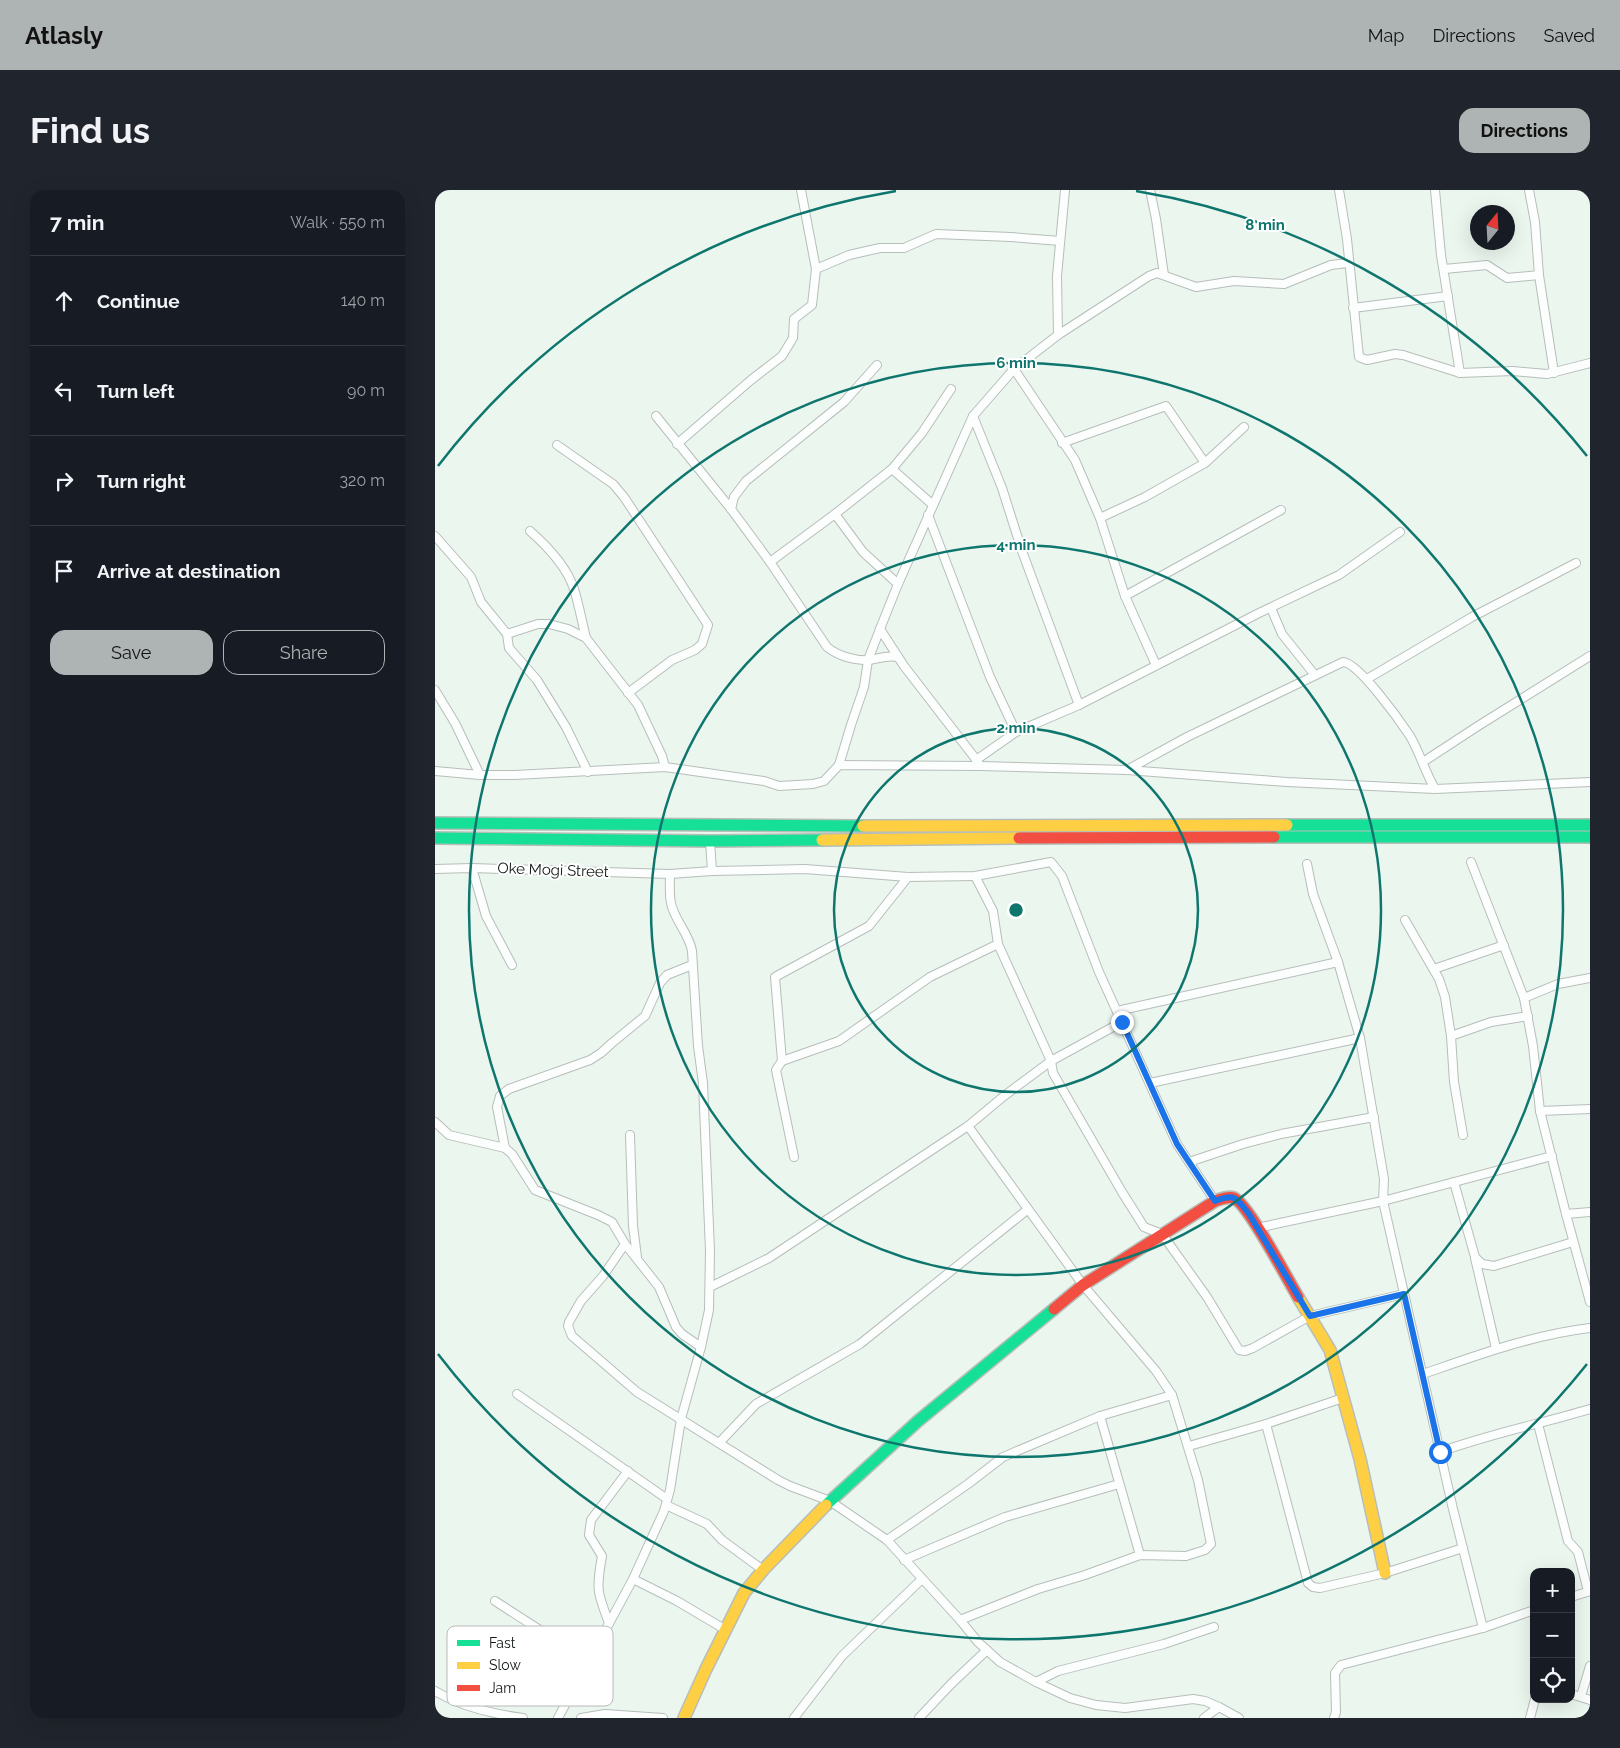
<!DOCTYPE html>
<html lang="en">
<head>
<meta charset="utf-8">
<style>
	body { margin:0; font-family:Raleway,sans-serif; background:#20242c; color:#f1f3f6 }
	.controls { position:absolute; right:15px; bottom:15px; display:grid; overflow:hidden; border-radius:10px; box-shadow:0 5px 20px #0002 }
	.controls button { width:45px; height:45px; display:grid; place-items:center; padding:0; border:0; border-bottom:1px solid #363941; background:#171b24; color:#f1f3f6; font:25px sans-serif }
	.compass { position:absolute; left:1035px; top:15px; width:45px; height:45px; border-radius:50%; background:#171b24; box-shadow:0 5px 20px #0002; rotate:18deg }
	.stop { position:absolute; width:15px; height:15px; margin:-11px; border:4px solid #1a73e8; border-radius:50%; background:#fff }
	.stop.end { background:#1a73e8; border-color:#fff; box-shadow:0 1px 5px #0008 }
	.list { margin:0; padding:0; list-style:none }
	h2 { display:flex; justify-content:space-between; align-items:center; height:65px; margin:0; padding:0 20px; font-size:21px }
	h2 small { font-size:16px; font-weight:400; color:#9ea1a6 }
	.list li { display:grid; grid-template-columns:32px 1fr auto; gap:15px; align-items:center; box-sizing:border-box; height:90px; padding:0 20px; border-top:1px solid #363941 }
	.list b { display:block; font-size:19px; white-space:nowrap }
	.list em { font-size:16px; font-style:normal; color:#9ea1a6 }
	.actions { display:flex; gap:10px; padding:15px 20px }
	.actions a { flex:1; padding:11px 0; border:1px solid #aeb4b3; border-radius:15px; text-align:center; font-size:18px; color:#aeb4b3 }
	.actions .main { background:#aeb4b3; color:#111 }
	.icon { flex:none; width:28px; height:28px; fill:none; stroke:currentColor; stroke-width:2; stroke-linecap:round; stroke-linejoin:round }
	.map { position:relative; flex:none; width:1155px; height:1528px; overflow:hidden; border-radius:15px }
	header { display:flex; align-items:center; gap:30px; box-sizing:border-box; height:70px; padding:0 25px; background:#aeb4b3; color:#111 }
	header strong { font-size:24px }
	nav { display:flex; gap:28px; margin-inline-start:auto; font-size:18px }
	.intro { display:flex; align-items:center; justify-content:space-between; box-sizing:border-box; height:120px; padding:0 30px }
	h1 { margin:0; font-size:35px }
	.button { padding:12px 22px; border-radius:15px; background:#aeb4b3; color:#111; font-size:18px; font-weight:700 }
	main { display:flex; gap:30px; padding:0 30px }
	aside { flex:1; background:#171b24; border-radius:15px; box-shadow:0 5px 20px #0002 }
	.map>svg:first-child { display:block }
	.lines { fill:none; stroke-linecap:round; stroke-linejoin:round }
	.street-casing { stroke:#b7beba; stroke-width:10 }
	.fast-casing { stroke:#b7beba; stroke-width:14 }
	.slow-casing { stroke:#b7beba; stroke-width:14 }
	.jam-casing { stroke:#b7beba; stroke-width:14 }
	.street { stroke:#fcfefd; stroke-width:8 }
	.fast { stroke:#16e098; stroke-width:11 }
	.slow { stroke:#ffcf43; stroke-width:11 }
	.jam { stroke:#f24e42; stroke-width:11 }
	.route { stroke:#1a73e8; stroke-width:6 }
	.ring { fill:none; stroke:#0f766e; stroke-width:2.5 }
	.labels { text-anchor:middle; stroke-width:4; stroke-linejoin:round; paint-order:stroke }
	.street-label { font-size:15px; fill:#111814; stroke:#fff }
	.key { fill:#fff; stroke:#b8bab8; stroke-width:1 }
	.key-label { font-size:14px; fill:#111814 }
	.centre { fill:#0f766e; stroke:#fff; stroke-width:2.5 }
	.ring-label { font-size:15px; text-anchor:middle; font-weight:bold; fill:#0f766e; stroke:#fff; stroke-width:4; stroke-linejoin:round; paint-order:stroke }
</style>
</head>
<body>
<header>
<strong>Atlasly</strong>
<nav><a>Map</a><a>Directions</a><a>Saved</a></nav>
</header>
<div class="intro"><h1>Find us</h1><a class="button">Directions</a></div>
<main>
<aside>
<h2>7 min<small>Walk · 550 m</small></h2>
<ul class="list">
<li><svg class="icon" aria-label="ahead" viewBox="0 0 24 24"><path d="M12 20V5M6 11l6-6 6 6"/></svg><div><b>Continue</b></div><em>140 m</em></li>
<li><svg class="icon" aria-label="left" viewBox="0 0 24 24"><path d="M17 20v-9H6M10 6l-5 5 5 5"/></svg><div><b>Turn left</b></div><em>90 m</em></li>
<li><svg class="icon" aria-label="right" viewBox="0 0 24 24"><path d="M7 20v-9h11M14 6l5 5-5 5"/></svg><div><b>Turn right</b></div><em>320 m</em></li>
<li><svg class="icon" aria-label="arrive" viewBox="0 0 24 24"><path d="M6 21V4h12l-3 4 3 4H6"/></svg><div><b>Arrive at destination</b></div></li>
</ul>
<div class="actions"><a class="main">Save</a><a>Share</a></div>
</aside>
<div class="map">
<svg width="1155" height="1528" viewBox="0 0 1155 1528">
	<rect width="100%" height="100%" fill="#ebf6ef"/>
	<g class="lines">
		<g class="street-casing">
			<g id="street">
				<polyline points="715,0 721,29 729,85"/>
				<polyline points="904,0 912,49 924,167 932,170 960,164 968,165 1025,183 1078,181 1112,184 1155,173"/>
				<polyline points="1000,0 1006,65 1025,183"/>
				<polyline points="1094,0 1100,32 1104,85 1119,183"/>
				<polyline points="381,79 414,65 445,58 469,58 501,44 576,47 625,51"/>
				<polyline points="1009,79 1052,75 1072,88 1104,85"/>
				<polyline points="918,118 1013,106"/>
				<polyline points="623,145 622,86 630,0"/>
				<polyline points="579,179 640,270 665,328 690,406 721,475"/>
				<path d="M221,226l75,93 39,53 57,85c11,9 28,14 43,13 10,-2 18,-5 28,-3"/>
				<polyline points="538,226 567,298 587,361 644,515"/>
				<polyline points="627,253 731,216 770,273"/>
				<polyline points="242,254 316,190 347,166 358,148 359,129 377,115 381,79 366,0"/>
				<polyline points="122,255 178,294 189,307 273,435 267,454 260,460 237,470 193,503"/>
				<polyline points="457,279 498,315"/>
				<polyline points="296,319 299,307 311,291 409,212 442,175"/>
				<polyline points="400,324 428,362 463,394"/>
				<polyline points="493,325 555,487 581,542"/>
				<polyline points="665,328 710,307 770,273 809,237"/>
				<path d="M95,341c17,15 37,36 44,58 5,16 8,33 12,49"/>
				<polyline points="0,346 36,387 46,412 72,444 74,458 102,490 131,537 153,582"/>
				<polyline points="335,372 400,324 457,279 487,243 516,199"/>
				<polyline points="690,406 846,320"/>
				<polyline points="836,418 847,444 879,484"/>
				<polyline points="445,439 469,476 543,572"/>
				<polyline points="72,444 103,434 114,434 133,439 151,448 203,515 227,566 230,577"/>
				<polyline points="932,489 1037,427 1141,373"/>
				<polyline points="0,500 20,533 45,585"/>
				<polyline points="541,570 581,542 644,515 824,423 904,385 965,342"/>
				<polyline points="988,572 1043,536 1155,466"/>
				<polyline points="404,575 416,535 429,497 433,470 445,439 463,394 538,226 579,179 623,145 714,86 722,83 761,97 799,91 849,94 896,75 913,73"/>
				<path d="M692,580l60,-33 156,-75c16,1 57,59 67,74 10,17 15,36 25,53"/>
				<polyline points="0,581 45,585 80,585 230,577 329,591 344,596 378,594 389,591 404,575 545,576 692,580 852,592 1000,599 1155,592"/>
				<polyline points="275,651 277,681"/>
				<polyline points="1036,672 1089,808 1098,856 1105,921 1131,1024 1155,1022"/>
				<polyline points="872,674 878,704 903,772 925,848 949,989 948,1011 1018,1319 1048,1438"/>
				<polyline points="37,678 51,726 77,775"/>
				<polyline points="0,679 37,678 235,684 277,681 370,679 473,687 540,686 616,672 627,686 664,782 742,954 780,1011"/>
				<polyline points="540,686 558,721 563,754"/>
				<polyline points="970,730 1004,789 1010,807 1016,846 1019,892 1028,945"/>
				<polyline points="999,779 1069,755"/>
				<polyline points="1089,808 1123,794 1155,788"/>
				<polyline points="682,821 903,772"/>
				<polyline points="1016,846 1056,832 1093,826"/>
				<polyline points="347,871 404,851 495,787 563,754 616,871 618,883 687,1002 709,1037 727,1044 772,1107 804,1160 810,1161 818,1158 875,1126 969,1104"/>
				<polyline points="715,893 925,848"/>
				<polyline points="1105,921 1155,919"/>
				<polyline points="0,932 14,945 70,958 77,964 100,1000 163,1025 177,1032 190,1054 224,1097 241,1137 247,1144 266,1157"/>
				<polyline points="195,945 198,1036 202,1067"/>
				<polyline points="70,958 62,917 65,906 74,899 155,870 166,863 177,853 210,826 225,793 232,785 257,775"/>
				<polyline points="359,967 341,880 347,871 340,787 434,736 473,687"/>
				<polyline points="754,972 808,954 846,944 939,927"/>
				<polyline points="1019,992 1040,1067 1047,1074 1059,1076 1138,1052"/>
				<polyline points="1131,1024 1155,1112"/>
				<polyline points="822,1038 948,1011 1117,966"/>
				<polyline points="190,1054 168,1086 146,1111 134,1132 133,1136 137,1146 202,1202 343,1290 355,1296 395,1311 452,1350 525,1430 543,1452 565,1472 601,1492 635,1508 661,1515 690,1518 758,1509 770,1511 784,1517 804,1528"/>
				<polyline points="1040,1068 1061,1158"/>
				<polyline points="275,1097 334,1068 533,936 569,906 616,871 687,832"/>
				<path d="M988,1184c55,-19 109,-39 167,-46"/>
				<polyline points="82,1204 232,1309"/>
				<polyline points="665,1226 705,1365"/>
				<polyline points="831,1234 873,1393 878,1397 885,1398 950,1383 1028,1358"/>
				<polyline points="1103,1234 1133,1351 1143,1362 1153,1401"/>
				<polyline points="284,1253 321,1214 425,1154 592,1020"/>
				<polyline points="754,1256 831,1234 908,1208"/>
				<path d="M1005,1262c49,-18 100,-28 150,-43"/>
				<polyline points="231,1315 272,1334 287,1350 328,1380"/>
				<polyline points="452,1350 533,1294 568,1267 665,1226 737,1205"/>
				<polyline points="469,1370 570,1327 684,1294"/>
				<polyline points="198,1389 242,1411 291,1440"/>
				<polyline points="1136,1407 1155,1401"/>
				<polyline points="60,1411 153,1471"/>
				<polyline points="525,1430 603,1399 650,1385 705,1365 751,1366 770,1360 776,1354 763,1290 737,1205 721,1181 648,1095 533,936"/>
				<path d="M174,1433c-12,-31 -13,-34 -7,-67l-13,-21 2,-15 37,-49"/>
				<polyline points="601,1492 623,1481 729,1454 779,1437"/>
				<path d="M0,1501c27,16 58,23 88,27"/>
				<polyline points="1136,1504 1155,1510"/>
				<polyline points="1146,1506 1155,1476"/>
				<path d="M123,1528l75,-139 31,-68 6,-21 11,-71 20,-72 8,-37 1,-59 -7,-168 -5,-37 -6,-95c-3,-18 -18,-31 -21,-48 -2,-9 -1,-19 -1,-29"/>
				<polyline points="146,1528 170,1524 228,1528"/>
				<polyline points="359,1528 407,1466 487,1389"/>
				<polyline points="484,1528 517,1493 552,1460"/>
				<polyline points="769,1528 784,1517"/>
				<polyline points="899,1528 901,1522 900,1483 906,1475 1048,1438 1099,1420"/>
				<polyline points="1095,1528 1100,1509"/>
			</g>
		</g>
		<g class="fast-casing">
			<g id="fast">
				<polyline points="0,633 428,636"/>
				<polyline points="852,635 1155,635"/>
				<polyline points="839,647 1155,647"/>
				<polyline points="0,648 275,651 387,650"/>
				<polyline points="391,1315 483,1231 619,1119"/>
			</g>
		</g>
		<g class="slow-casing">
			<g id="slow">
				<polyline points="428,636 852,635"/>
				<polyline points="387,650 584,648"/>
				<polyline points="863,1107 895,1160 925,1269 950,1383"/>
				<polyline points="249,1528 271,1479 309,1403 328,1380 391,1315"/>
			</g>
		</g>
		<g class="jam-casing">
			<g id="jam">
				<polyline points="584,648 839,647"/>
				<path d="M619,1119l29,-24 132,-84c6,-2 13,-5 19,-3 14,6 54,82 64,99"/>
			</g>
		</g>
		<use href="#street" class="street"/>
		<use href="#fast" class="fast"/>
		<use href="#slow" class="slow"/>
		<use href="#jam" class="jam"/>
	</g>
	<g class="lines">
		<path class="route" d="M687,832l55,122 38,57c21,-8 21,-3 34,13l61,102 94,-22 36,158"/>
	</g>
	<g class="ring">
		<circle cx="581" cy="720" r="182"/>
		<circle cx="581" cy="720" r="365"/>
		<circle cx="581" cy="720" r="547"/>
		<path d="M1152 1174A729 729 0 0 1 3 1164M3 276A729 729 0 0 1 461 1M701 1A729 729 0 0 1 1152 266"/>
	</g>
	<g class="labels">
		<g class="street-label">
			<text transform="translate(118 680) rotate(2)" y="5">Oke Mogi Street</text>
		</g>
	</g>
	<rect x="12" y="1436" width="166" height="80" rx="8" class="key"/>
	<rect x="22" y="1450" width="23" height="6" fill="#16e098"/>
	<rect x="22" y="1472" width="23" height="7" fill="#ffcf43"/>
	<rect x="22" y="1495" width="23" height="6" fill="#f24e42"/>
	<g class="key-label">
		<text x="54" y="1458">Fast</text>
		<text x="54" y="1480">Slow</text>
		<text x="54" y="1503">Jam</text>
	</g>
	<circle cx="581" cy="720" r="8" class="centre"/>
	<g class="ring-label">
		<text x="830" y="40">8 min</text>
		<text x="581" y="178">6 min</text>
		<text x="581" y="360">4 min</text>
		<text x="581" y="543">2 min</text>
	</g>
</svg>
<div class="controls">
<button>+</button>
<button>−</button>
<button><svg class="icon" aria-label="locate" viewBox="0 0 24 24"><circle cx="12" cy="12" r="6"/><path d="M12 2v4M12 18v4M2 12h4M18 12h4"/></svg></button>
</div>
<svg class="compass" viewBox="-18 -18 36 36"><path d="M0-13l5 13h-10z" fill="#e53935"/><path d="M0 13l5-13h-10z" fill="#9ea1a6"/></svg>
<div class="stop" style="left:1005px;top:1262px"></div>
<div class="stop end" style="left:687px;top:832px"></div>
</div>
</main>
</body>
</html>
